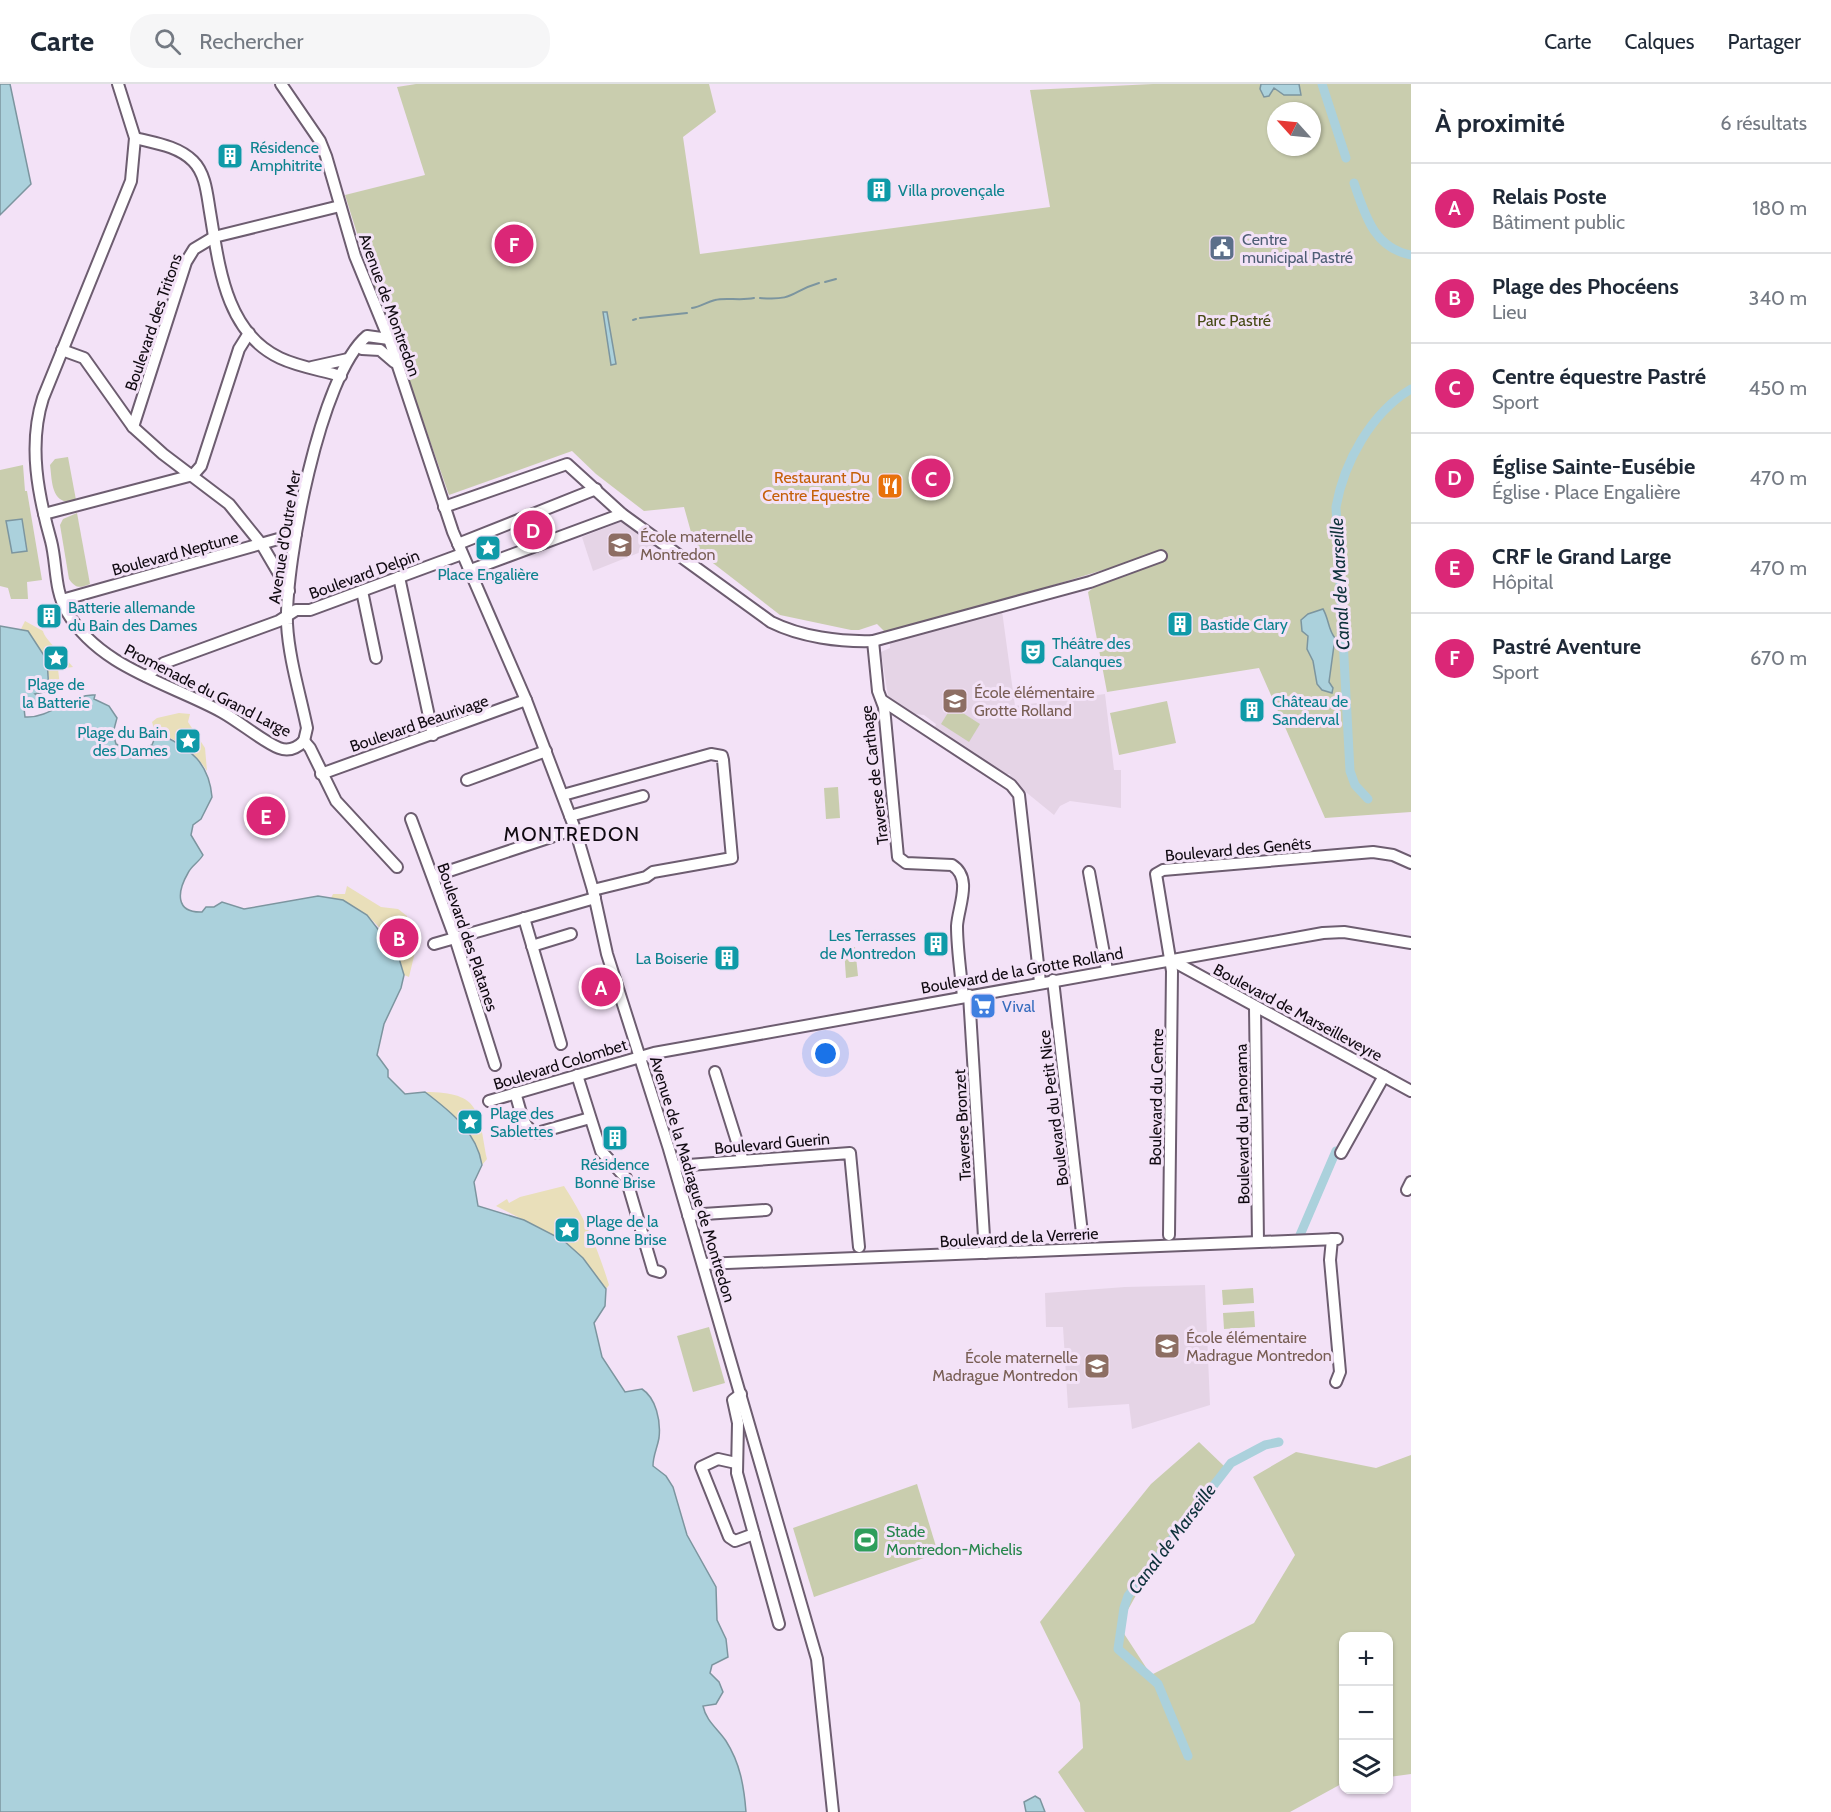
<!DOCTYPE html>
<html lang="fr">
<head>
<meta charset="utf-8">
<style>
	body { margin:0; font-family:Cabin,sans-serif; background:#f6f6f7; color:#1f2937 }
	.controls { position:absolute; right:18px; bottom:18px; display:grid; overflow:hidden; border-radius:12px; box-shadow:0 2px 4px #0004 }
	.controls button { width:54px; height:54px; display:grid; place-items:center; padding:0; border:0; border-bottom:2px solid #e0e1e3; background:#fff; color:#1f2937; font:30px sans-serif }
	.compass { position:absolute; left:1267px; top:18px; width:54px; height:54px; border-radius:50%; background:#fff; box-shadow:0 2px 4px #0004; rotate:297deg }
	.you { position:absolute; left:826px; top:970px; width:21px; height:21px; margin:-15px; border:4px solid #fff; border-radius:50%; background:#1a73e8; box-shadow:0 0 0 9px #1a73e833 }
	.badge { display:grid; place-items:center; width:39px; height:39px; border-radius:50%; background:#db2777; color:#fff; font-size:20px; font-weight:700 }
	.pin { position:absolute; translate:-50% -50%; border:3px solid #fff; box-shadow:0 2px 6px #0006 }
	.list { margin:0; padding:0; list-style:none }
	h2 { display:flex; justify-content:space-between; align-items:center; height:78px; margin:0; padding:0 24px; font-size:26px }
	h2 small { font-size:20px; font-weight:400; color:#747a83 }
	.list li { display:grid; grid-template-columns:39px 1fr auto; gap:18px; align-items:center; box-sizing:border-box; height:90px; padding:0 24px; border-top:2px solid #e0e1e3 }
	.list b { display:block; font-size:22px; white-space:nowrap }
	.list p { margin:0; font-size:20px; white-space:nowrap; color:#747a83 }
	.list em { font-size:20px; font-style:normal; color:#747a83 }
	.icon { flex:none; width:33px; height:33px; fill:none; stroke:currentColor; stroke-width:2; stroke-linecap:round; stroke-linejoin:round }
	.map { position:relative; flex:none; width:1411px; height:1728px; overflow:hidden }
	header { display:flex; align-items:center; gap:36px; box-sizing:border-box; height:84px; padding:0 30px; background:#fff; border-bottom:2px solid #e0e1e3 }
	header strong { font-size:28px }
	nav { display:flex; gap:33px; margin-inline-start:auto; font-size:21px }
	.search { width:420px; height:54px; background:#f6f6f7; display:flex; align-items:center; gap:15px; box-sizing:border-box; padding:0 21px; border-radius:24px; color:#747a83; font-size:22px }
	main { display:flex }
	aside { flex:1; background:#fff }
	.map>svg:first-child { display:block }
	.education { fill:#e5d4e6 }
	.green { fill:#c9cdae; fill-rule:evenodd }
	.sand { fill:#e9dfba }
	.water { fill:#abd1dc; stroke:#7c959f; stroke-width:1.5 }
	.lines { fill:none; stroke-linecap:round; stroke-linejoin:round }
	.stream { stroke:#7c959f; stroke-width:2 }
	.canal { stroke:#abd1dc; stroke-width:9 }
	.minor-casing { stroke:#6d5d70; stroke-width:14 }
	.minor { stroke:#fff; stroke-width:10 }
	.labels { text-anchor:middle; stroke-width:6; stroke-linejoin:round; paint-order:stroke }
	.culture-label { font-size:16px; fill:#0d838f; stroke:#f3e2f7; text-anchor:start }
	.service-label { font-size:16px; fill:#4e5e75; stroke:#f3e2f7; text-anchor:start }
	.street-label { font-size:16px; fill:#100a11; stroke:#f3e2f7 }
	.park-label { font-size:16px; fill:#484b17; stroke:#f3e2f7 }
	.food-label { font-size:16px; fill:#c56008; stroke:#f3e2f7; text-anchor:end }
	.education-label { font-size:16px; fill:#785e54; stroke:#f3e2f7; text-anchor:start }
	.shop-label { font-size:16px; fill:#366cbe; stroke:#f3e2f7; text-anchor:start }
	.leisure-label { font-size:16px; fill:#27864d; stroke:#f3e2f7; text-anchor:start }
	.water-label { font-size:18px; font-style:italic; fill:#0d313a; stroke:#f3e2f7 }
	.quarter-label { font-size:20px; letter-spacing:1.5px; fill:#100a11; stroke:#f3e2f7 }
</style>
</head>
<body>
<header>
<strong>Carte</strong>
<div class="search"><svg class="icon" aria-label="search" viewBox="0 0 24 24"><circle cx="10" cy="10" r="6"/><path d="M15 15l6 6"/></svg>Rechercher</div>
<nav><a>Carte</a><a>Calques</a><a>Partager</a></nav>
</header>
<main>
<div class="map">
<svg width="1411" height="1728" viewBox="0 0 1411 1728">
	<rect width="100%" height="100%" fill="#f3e2f7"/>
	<g class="education">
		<polygon points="623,437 656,462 593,487 582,453"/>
		<polygon points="1002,527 1015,622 1105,610 1114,686 1121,686 1121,724 1070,717 1060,722 1054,731 1011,696 1010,690 1003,690 948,654 935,643 936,640 924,631 914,630 888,612 881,568 890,564 890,559 894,556"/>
		<polygon points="1205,1201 1210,1321 1132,1345 1129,1320 1068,1324 1063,1243 1046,1243 1045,1209 1125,1203"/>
	</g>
	<g class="green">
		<path d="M416,0h293l7,28 -33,25 17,117 350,-47 -20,-117 123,-6h258v728l-86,6 -66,-150 -152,24 -19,-100 38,-29 -181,55 -60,14 -8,-8 -18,6h-8l-71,-15 -84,-65 -12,-43 -40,4 -48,-37 -24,-23 -123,44 -51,-145 -12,-52 -11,-7 -30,-96 80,-20 -28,-88zM1276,27h36v36h-36z"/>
		<path d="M68,373l8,43 -9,2c-16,-3 -15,-23 -17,-37l5,-6z"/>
		<polygon points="23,381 25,407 27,407 42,496 27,498 28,515 11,515 8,504 0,502 0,386"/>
		<path d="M77,429l13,71c-10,4 -14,5 -21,-5l-9,-54 3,-6z"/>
		<polygon points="1167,617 1176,659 1119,671 1110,629"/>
		<polygon points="952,622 980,640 969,658 941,640"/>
		<polygon points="838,703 840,734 826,735 824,704"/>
		<polygon points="855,863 858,892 846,894 844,864"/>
		<polygon points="1253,1204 1254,1219 1223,1221 1222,1206"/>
		<polygon points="1254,1227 1255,1243 1224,1245 1223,1229"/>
		<polygon points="709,1243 725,1299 693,1308 677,1252"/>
		<polygon points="1199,1358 1224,1382 1166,1457 1119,1542 1151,1591 1254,1539 1295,1471 1253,1393 1296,1368 1376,1384 1411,1371 1411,1690 1389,1693 1388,1552 1344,1552 1343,1699 1290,1728 1085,1728 1058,1688 1083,1664 1080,1619 1040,1538 1151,1400"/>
		<polygon points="917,1400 938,1469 814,1513 793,1444"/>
	</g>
	<g class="sand">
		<path d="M25,537l18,10c1,8 23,27 30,36l-15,2 2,17 10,-1 -15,9 -6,-3v-15l-21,-45 -7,-2z"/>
		<path d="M179,629l11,1 -2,8 17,26 2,23c-11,-17 -29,-35 -51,-36l-4,-13 5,-4z"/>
		<path d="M347,802l34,21 17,2 9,7 8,36 -6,25 -5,-2c-6,-34 -39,-71 -73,-77l2,-4h12z"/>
		<path d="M425,1008c57,0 53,20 62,67l-5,6 -2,-10z"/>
		<path d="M564,1102c21,32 34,63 45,99l-3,4 -23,-31 -20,-18 -67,-34 11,-7 2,4 11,-6z"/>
	</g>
	<g class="water">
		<polygon points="0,0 10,0 31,100 0,131"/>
		<polygon points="1261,0 1299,0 1301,11 1284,11 1274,4 1269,12 1264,13 1260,5"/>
		<polygon points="603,228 607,228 616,280 611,281"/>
		<polygon points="22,435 27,467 12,469 6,437"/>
		<path d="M1323,525c6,10 5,21 12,29l-6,44 4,6 -1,5 -10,-3 -5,-6 -4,-23 -6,-12 1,-13 -6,-5 -1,-11 7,-6z"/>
		<path d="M0,542l28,5 19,29 2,31 -14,3 8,6 -4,6 -15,2 1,9c25,2 47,-24 70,-22l-1,4 15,7 8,12 -4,15 3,11c13,6 22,7 36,1l4,-10h6c29,14 47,28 50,62l-11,22 -8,6 -2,10 12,20c-4,7 -12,11 -15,18 -11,19 -13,40 14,39l4,-5h8l8,-5 22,7 74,-13 25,4 24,15 31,40 6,20 -3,13 -17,36 -7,31 11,15v7l17,17 20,-2c25,19 52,40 57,73l-8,17 4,24 46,14 39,20 20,18 23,31 -1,17 -11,17 8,34 23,35 17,-3c14,9 19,32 17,49 -2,11 -6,17 -6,28l13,10 7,11 14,48 29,52 1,33 9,19 2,18 -16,8 -2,8 9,9 4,10 -7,12 -13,2c3,15 15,23 23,35 14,22 18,45 20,71h-746z"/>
		<polygon points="1035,1712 1040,1715 1045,1728 1026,1728 1024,1718"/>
	</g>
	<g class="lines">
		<g class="stream">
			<polyline points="825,198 836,195"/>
			<path d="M760,214c36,3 31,-7 59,-15"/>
			<path d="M692,224c9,-1 14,-6 23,-8 10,-3 25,1 39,-2"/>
			<polyline points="640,234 687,229"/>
			<polyline points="633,236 636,235"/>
		</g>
		<g class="canal">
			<polyline points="1322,0 1346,74"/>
			<path d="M1354,99c11,32 20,65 57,72"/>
			<path d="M1368,715l-13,-14 -5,-14 -14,-264c8,-45 35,-94 75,-118"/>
			<polyline points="1300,1151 1336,1067"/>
			<polyline points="1188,1672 1158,1600 1118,1565 1124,1524 1128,1512 1231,1379 1265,1361 1279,1358"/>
		</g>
		<g class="minor-casing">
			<g id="minor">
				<path d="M118,0l17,54 -4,43 -88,217c-15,47 -5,97 8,143 6,23 3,49 16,71 33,56 102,71 155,100 18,10 40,29 57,36 10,4 18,0 25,-7"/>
				<polyline points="281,0 320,57 326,72 355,172 389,255 453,448 526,616 575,745 593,806 607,870 669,1065 817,1575 833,1728"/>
				<path d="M135,54c20,5 43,8 58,23 13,13 14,34 17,51 9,53 15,120 70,146 19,9 41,12 61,18"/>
				<polyline points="362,265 380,266 394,278"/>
				<polyline points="62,266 84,274 133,343 163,370 229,420 262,461 289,507"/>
				<polyline points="312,283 348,275"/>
				<polyline points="133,343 186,178 194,165 214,153 340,122"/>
				<path d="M444,423l123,-43 55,50 149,108c30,15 69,20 102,19l217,-59 71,-26"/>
				<polyline points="44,430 193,391 201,382 239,265 249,249"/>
				<polyline points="458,460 596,405"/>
				<polyline points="468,487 622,430"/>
				<polyline points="399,493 433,651"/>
				<polyline points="362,507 376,574"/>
				<polyline points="62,516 296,450"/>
				<path d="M873,557l5,50 6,16 14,150 8,6 46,2c21,13 6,42 5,61 0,23 4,48 6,71"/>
				<polyline points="146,592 164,579 279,537 296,526 310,526 462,470"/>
				<polyline points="883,617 1011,701 1019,711 1040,898"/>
				<path d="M304,657l3,-13c-7,-34 -18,-69 -20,-104 -2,-61 33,-249 80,-288l22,3"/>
				<polyline points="304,657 310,664 336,717 397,783"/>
				<polyline points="321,690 526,616"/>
				<polyline points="467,696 546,667"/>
				<polyline points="563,711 711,670 722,672 723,676 732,774 653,788 646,793 593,806"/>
				<polyline points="570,732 643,712"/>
				<polyline points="411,735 455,854 495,981"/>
				<polyline points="1089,788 1107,886"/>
				<polyline points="437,791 575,745"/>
				<polyline points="524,834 561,960"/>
				<polyline points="434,860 595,814"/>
				<polyline points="532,862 571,850"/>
				<polyline points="1171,876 1411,1007"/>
				<polyline points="1053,896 1082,1149"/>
				<polyline points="969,911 985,1169"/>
				<polyline points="1255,923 1258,1157"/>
				<polyline points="715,988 743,1077"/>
				<polyline points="577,991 601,1067 626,1094 653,1186 660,1188"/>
				<path d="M515,1009c5,13 7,37 22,40l53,-15"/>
				<polyline points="489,1017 654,969 1323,849 1344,848 1411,859"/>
				<polyline points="1341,1069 1384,992"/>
				<polyline points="675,1082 850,1069 859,1163"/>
				<polyline points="1407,1106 1411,1098"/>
				<polyline points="688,1131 766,1126"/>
				<polyline points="1169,1151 1172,887 1156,790 1163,786 1373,768 1393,771 1411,779"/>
				<polyline points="1332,1155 1330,1176 1340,1288 1336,1298"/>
				<polyline points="703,1180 1337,1155"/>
				<polyline points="741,1310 733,1316 738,1339 737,1389 779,1540"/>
				<polyline points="736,1379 718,1375 701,1383 729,1453 735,1457 754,1450"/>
			</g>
		</g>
		<use href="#minor" class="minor"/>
	</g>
	<defs>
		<g id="building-square" transform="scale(1.35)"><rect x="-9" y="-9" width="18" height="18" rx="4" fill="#0f9aa8" stroke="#f3e2f7"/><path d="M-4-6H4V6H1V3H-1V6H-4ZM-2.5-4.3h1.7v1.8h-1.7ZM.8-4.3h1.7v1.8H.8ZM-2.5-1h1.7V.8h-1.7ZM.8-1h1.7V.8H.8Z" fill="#fff"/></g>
		<g id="civic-square" transform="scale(1.35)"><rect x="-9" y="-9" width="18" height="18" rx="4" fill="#5c6f8a" stroke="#f3e2f7"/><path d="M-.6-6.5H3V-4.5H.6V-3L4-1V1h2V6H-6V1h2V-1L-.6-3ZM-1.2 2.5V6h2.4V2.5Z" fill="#fff"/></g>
		<g id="restaurant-square" transform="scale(1.35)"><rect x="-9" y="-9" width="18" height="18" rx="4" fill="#e8710a" stroke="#f3e2f7"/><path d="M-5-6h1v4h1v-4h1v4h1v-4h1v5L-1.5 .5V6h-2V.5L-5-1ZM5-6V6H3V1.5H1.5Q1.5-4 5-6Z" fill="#fff"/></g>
		<g id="school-square" transform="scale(1.35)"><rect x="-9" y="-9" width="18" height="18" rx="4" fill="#8d6e63" stroke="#f3e2f7"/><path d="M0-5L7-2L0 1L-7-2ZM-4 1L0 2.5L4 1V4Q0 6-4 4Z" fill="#fff"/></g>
		<g id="sight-square" transform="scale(1.35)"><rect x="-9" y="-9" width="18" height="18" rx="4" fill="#0f9aa8" stroke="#f3e2f7"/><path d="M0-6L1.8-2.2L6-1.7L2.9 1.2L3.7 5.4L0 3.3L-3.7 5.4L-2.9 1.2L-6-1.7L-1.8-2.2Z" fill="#fff"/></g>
		<g id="theatre-square" transform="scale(1.35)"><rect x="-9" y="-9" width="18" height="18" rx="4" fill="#0f9aa8" stroke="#f3e2f7"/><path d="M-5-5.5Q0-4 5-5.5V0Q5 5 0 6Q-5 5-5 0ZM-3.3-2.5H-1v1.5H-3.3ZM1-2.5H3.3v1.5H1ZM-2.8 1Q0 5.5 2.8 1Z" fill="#fff"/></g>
		<g id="supermarket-square" transform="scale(1.35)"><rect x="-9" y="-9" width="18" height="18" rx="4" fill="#3f7fe0" stroke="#f3e2f7"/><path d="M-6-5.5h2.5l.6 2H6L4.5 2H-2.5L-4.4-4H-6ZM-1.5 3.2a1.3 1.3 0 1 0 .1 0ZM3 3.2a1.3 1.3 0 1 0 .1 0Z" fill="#fff"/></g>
		<g id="stadium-square" transform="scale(1.35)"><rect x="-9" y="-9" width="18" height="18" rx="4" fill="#2e9e5b" stroke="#f3e2f7"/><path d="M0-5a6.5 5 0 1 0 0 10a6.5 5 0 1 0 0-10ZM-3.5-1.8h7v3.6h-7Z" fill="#fff"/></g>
	</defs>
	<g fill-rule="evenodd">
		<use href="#building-square" x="230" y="72"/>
		<use href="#building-square" x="879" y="106"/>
		<use href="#civic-square" x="1222" y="164"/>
		<use href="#restaurant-square" x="890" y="402"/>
		<use href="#school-square" x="620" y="461"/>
		<use href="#sight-square" x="488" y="464"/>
		<use href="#building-square" x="49" y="532"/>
		<use href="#building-square" x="1180" y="540"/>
		<use href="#theatre-square" x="1033" y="568"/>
		<use href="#sight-square" x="56" y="574"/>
		<use href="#school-square" x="955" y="617"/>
		<use href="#building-square" x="1252" y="626"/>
		<use href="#sight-square" x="188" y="657"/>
		<use href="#building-square" x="936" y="860"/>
		<use href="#building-square" x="727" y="874"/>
		<use href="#supermarket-square" x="983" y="922"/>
		<use href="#sight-square" x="470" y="1038"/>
		<use href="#building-square" x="615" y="1054"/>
		<use href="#sight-square" x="567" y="1146"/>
		<use href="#school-square" x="1167" y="1262"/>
		<use href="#school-square" x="1097" y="1282"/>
		<use href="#stadium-square" x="866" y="1456"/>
	</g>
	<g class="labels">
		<g class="culture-label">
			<text x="250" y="69">Résidence<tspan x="250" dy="18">Amphitrite</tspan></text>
			<text x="898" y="112">Villa provençale</text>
			<text x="488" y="496" text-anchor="middle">Place Engalière</text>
			<text x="68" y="529">Batterie allemande<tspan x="68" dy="18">du Bain des Dames</tspan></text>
			<text x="1200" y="546">Bastide Clary</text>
			<text x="1052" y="565">Théâtre des<tspan x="1052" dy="18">Calanques</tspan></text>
			<text x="56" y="606" text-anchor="middle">Plage de<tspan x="56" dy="18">la Batterie</tspan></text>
			<text x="1272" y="623">Château de<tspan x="1272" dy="18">Sanderval</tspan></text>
			<text x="168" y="654" text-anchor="end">Plage du Bain<tspan x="168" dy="18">des Dames</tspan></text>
			<text x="916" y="857" text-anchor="end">Les Terrasses<tspan x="916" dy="18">de Montredon</tspan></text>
			<text x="708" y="880" text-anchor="end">La Boiserie</text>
			<text x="490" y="1035">Plage des<tspan x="490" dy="18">Sablettes</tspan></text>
			<text x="615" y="1086" text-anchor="middle">Résidence<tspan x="615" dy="18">Bonne Brise</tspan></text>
			<text x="586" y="1143">Plage de la<tspan x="586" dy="18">Bonne Brise</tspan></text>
		</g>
		<g class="service-label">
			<text x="1242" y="161">Centre<tspan x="1242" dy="18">municipal Pastré</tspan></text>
		</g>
		<g class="street-label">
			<text transform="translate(390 221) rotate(70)" y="6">Avenue de Montredon</text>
			<text transform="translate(153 238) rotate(-71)" y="6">Boulevard des Tritons</text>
			<text transform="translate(284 453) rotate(-81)" y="6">Avenue d'Outre Mer</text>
			<text transform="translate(175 469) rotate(-15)" y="6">Boulevard Neptune</text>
			<text transform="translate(364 490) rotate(-20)" y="6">Boulevard Delpin</text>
			<text transform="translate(208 606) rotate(27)" y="6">Promenade du Grand Large</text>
			<text transform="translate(419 639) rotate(-19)" y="6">Boulevard Beaurivage</text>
			<text transform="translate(874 691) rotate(-97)" y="6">Traverse de Carthage</text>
			<text transform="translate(1238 765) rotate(-5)" y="6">Boulevard des Genêts</text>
			<text transform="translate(468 853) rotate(71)" y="6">Boulevard des Platanes</text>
			<text transform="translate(1022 886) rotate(-10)" y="6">Boulevard de la Grotte Rolland</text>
			<text transform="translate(1298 928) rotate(28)" y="6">Boulevard de Marseilleveyre</text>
			<text transform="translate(560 980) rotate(-17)" y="6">Boulevard Colombet</text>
			<text transform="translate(1156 1013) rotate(-89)" y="6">Boulevard du Centre</text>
			<text transform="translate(1053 1024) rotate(-97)" y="6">Boulevard du Petit Nice</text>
			<text transform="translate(1242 1040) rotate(-91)" y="6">Boulevard du Panorama</text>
			<text transform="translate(962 1041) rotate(-93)" y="6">Traverse Bronzet</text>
			<text transform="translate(772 1059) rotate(-5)" y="6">Boulevard Guerin</text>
			<text transform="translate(693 1095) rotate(73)" y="6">Avenue de la Madrague de Montredon</text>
			<text transform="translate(1019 1153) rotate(-3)" y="6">Boulevard de la Verrerie</text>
		</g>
		<g class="park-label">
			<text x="1234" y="242">Parc Pastré</text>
		</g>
		<g class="food-label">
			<text x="870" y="399">Restaurant Du<tspan x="870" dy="18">Centre Equestre</tspan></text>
		</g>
		<g class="education-label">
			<text x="640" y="458">École maternelle<tspan x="640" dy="18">Montredon</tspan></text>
			<text x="974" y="614">École élémentaire<tspan x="974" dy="18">Grotte Rolland</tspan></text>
			<text x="1186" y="1259">École élémentaire<tspan x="1186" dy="18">Madrague Montredon</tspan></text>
			<text x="1078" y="1279" text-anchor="end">École maternelle<tspan x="1078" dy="18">Madrague Montredon</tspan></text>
		</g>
		<g class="shop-label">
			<text x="1002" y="928">Vival</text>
		</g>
		<g class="leisure-label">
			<text x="886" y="1453">Stade<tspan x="886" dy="18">Montredon-Michelis</tspan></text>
		</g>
		<g class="water-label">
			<text transform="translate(1340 500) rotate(-93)" y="6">Canal de Marseille</text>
			<text transform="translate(1172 1455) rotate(-53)" y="6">Canal de Marseille</text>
		</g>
		<g class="quarter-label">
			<text x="572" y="757">MONTREDON</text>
		</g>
	</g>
</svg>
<div class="controls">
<button>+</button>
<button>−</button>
<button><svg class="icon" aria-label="layers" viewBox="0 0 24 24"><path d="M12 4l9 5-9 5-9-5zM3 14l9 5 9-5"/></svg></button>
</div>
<svg class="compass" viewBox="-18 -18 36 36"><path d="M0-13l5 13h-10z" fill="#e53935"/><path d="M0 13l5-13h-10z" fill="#747a83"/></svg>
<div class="you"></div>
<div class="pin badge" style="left:601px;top:903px">A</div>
<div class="pin badge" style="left:399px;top:854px">B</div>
<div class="pin badge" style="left:931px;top:394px">C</div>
<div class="pin badge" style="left:533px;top:446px">D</div>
<div class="pin badge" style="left:266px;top:732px">E</div>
<div class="pin badge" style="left:514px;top:160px">F</div>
</div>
<aside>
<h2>À proximité<small>6 résultats</small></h2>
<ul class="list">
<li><span class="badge">A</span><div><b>Relais Poste</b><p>Bâtiment public</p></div><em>180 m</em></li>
<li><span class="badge">B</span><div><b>Plage des Phocéens</b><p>Lieu</p></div><em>340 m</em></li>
<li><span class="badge">C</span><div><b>Centre équestre Pastré</b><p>Sport</p></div><em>450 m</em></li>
<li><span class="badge">D</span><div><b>Église Sainte-Eusébie</b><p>Église · Place Engalière</p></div><em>470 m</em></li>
<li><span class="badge">E</span><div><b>CRF le Grand Large</b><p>Hôpital</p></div><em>470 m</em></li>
<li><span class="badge">F</span><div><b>Pastré Aventure</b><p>Sport</p></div><em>670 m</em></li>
</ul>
</aside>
</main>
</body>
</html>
